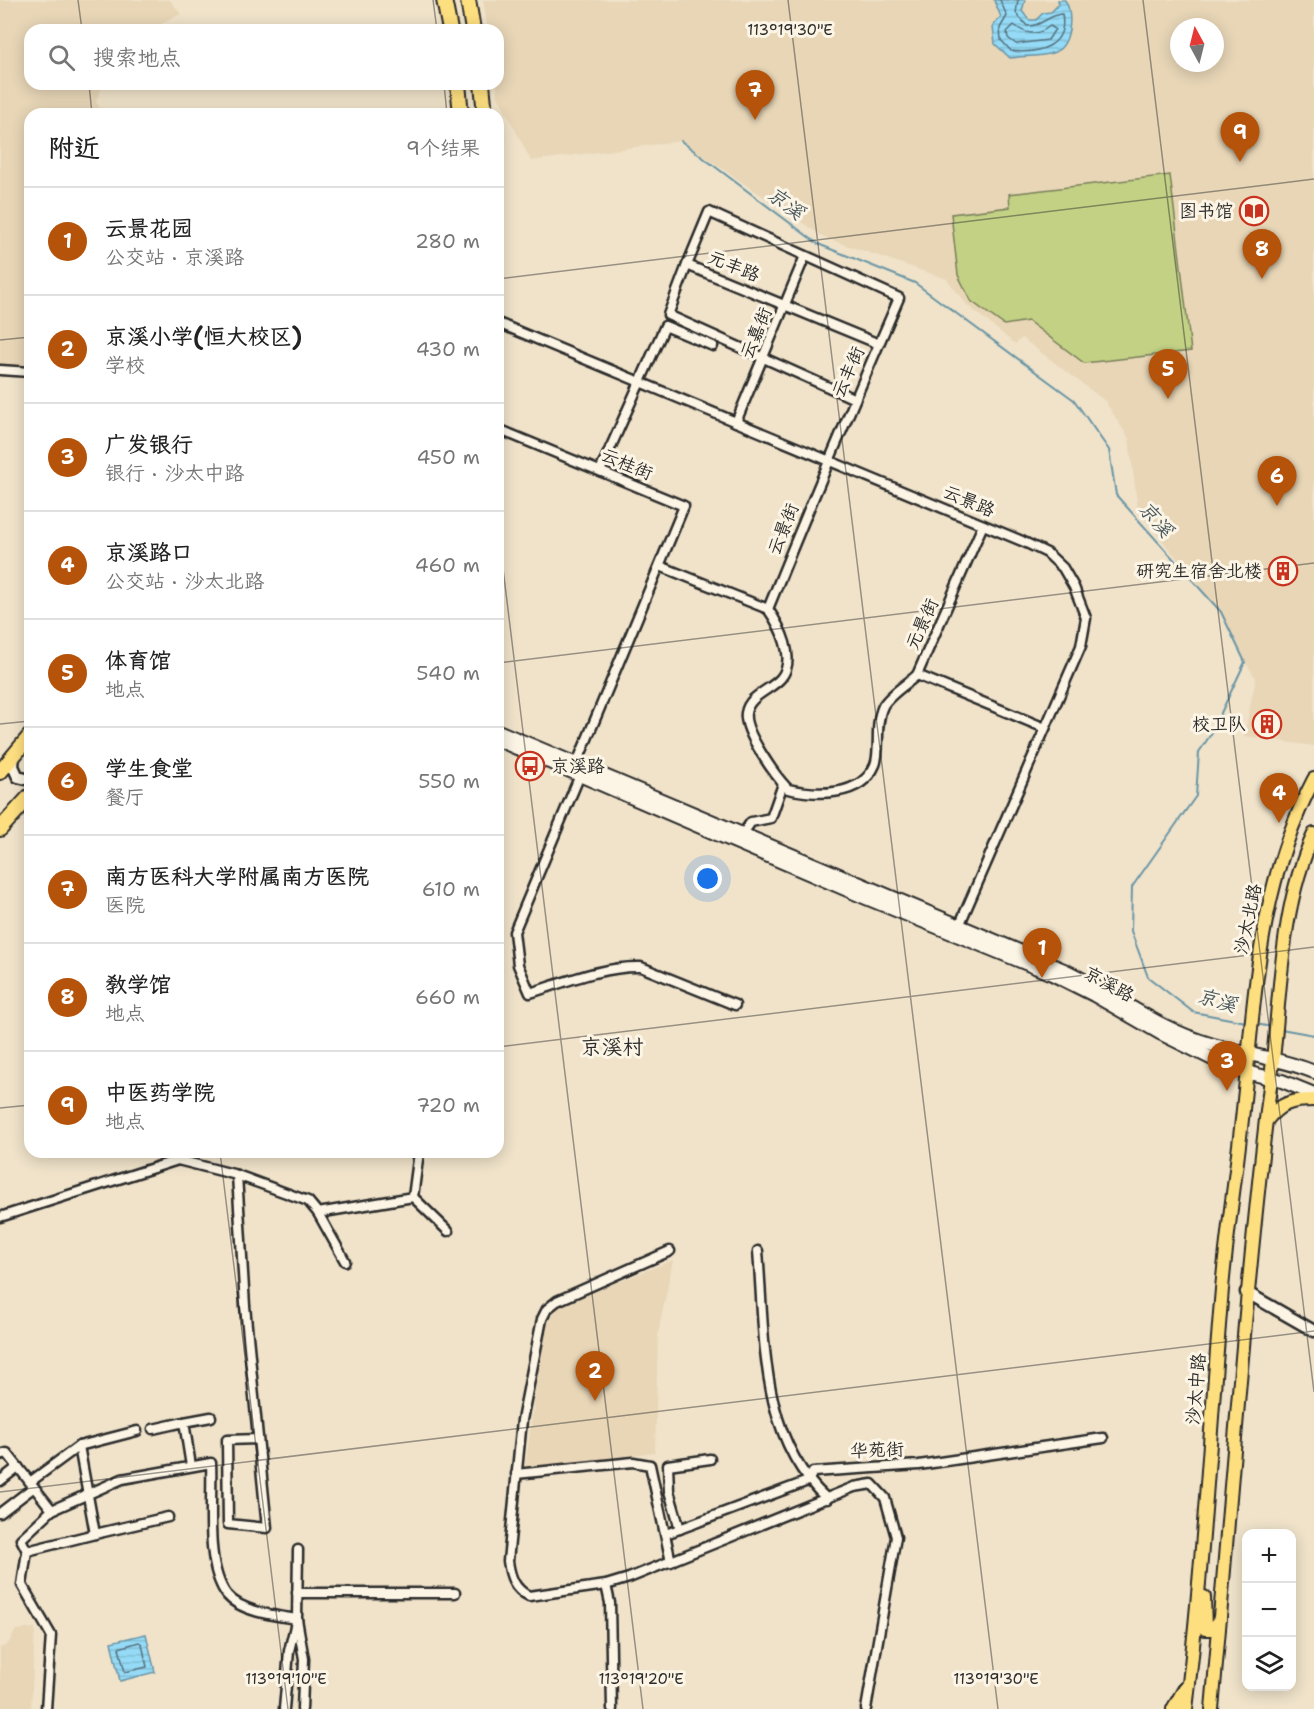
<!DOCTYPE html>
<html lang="zh">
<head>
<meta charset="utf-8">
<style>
	body { margin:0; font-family:"Shantell Sans","LXGW WenKai TC",sans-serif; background:#f2f2f2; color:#222 }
	.controls { position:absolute; right:18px; bottom:18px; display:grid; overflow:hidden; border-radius:12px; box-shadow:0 3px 15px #0003 }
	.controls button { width:54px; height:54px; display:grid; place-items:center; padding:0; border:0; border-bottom:2px solid #e0e0e0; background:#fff; color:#222; font:30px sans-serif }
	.compass { position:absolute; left:1170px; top:18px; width:54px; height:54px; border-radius:50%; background:#fff; box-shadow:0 3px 15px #0003; rotate:353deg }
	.you { position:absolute; left:708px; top:879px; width:21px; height:21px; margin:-15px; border:4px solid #fff; border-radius:50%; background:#1a73e8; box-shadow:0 0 0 9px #1a73e833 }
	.badge { display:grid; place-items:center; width:39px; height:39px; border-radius:50%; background:#b45309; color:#fff; font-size:20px; font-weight:700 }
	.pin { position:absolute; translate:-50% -50px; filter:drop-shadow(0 2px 3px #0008) }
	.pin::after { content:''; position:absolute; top:32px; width:21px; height:18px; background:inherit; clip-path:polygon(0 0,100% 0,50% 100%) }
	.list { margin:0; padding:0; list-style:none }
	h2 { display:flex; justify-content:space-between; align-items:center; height:78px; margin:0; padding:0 24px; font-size:26px }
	h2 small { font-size:20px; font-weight:400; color:#767676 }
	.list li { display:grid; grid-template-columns:39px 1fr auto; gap:18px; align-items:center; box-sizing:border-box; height:108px; padding:0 24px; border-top:2px solid #e0e0e0 }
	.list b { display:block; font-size:22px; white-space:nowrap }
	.list p { margin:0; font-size:20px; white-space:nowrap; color:#767676 }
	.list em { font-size:20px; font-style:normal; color:#767676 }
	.icon { flex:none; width:33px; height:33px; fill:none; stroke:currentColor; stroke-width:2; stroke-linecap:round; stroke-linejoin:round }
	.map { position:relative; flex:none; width:1314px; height:1709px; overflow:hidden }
	.search { position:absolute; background:#fff; box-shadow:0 3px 15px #0003; left:24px; top:24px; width:480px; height:66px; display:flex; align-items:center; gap:15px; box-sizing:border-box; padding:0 21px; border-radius:18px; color:#767676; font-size:22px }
	.panel { position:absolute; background:#fff; box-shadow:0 3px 15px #0003; left:24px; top:108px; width:480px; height:1050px; border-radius:18px }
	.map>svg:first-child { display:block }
	.built { fill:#e8d6b7; fill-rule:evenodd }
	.green { fill:#c3d185; stroke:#777e58; stroke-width:1.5 }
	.water { fill:url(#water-rules); stroke:#6b95a5; stroke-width:1.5 }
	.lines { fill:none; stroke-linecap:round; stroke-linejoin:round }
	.shore { stroke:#55717d; stroke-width:1.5 }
	.stream { stroke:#6b95a5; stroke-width:2 }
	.minor-casing { stroke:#2b2b2b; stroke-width:13 }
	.tertiary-casing { stroke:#2b2b2b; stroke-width:15 }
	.secondary-casing { stroke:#2b2b2b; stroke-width:16 }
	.primary-casing { stroke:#2b2b2b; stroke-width:16 }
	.trunk-casing { stroke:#2b2b2b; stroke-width:18 }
	.minor { stroke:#fcf5e5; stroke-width:8 }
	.tertiary { stroke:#fcf5e5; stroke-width:10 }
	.secondary { stroke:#fcf5e5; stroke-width:12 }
	.primary { stroke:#fedf80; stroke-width:12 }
	.trunk { stroke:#fedf80; stroke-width:14 }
	.ticks { fill:none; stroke:#2b2b2b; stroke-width:1.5; stroke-opacity:0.45 }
	.labels { text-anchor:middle; stroke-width:6; stroke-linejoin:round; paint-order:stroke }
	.poi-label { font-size:18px; fill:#2b2b2b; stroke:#fcf5e5; text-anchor:end }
	.street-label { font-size:18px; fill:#2b2b2b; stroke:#fcf5e5 }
	.water-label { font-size:20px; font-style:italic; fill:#46575e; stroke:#fcf5e5 }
	.quarter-label { font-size:21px; fill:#2b2b2b; stroke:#fcf5e5 }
	.ticks-label { font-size:15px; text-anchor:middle; fill:#2b2b2b; stroke:#fcf5e5; stroke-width:6; stroke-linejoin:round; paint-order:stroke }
</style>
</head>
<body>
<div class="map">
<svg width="1314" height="1709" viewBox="0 0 1314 1709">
	<defs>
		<pattern id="water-rules" width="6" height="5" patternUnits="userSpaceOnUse" patternTransform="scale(1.5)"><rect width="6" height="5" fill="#95dbf7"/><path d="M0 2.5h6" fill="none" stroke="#81bcd4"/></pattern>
	</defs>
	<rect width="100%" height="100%" fill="#f0e3ca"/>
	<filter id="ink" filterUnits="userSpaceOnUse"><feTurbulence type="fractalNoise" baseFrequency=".0167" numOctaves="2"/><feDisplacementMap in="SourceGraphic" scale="12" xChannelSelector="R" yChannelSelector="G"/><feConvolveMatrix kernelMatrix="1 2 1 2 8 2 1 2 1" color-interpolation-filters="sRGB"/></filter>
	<g filter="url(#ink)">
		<g class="built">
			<polygon points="0,0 170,0 181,14 150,30 30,30 30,84 104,84 96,101 103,114 30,114 30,378 0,377"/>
			<path d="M483,0h831v746l-70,-10 12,-58 -11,-16 -24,-50 -83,-101 -9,-72 -24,-38 -83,-63 -7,6 -48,-39 -20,-26 -122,-41 -144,-97 -150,20 -34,-67 1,-64h-10zM1179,27h36v36h-36z"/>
			<polygon points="673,1260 658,1334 655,1452 525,1469 541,1349 546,1324 553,1308"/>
			<polygon points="35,1628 31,1709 0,1709 0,1648 8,1644 16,1630"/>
		</g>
		<polygon class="green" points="1170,175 1191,351 1084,363 1028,321 1004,325 971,301 958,275 951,214 1010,207 1009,194"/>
		<g class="water">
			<path d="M994,0h31l-3,11 7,9h7l7,-7 8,-1 8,-8 -1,-4h7c9,14 6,48 -13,53 -13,4 -28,3 -42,5l-15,-14 -2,-18 8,-9z"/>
			<polygon points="146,1634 155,1672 120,1681 111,1642"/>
		</g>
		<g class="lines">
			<g class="shore">
				<path d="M1000,0l7,16 -7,12 1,12 10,11c27,3 57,-4 51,-37 -12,0 -21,13 -35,12l-11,-13 2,-13"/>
				<path d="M1014,25c12,10 23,11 36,1l5,3 -7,11 -32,4 -8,-6 -1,-6z"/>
				<polygon points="139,1642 142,1644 147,1667 125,1672 119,1648"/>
			</g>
			<g class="stream">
				<polyline points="681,141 818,244 915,283 1074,400 1109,450 1116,495 1221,612 1245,662 1211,734 1199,752 1196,796 1132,887 1131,931 1148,977 1193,1012 1246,1022"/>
				<polyline points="1255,1024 1273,1027"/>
				<polyline points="1281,1029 1314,1035"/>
			</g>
			<g class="minor-casing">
				<g id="minor">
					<polyline points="687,265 668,315 855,399"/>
					<polyline points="498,323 1022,541 1047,553 1063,568 1074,587 1086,618 1081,646 959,926"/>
					<polyline points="0,370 30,372"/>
					<polyline points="736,422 805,256"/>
					<polyline points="498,429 684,506 577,763"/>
					<polyline points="600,471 665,326 713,346"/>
					<polyline points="983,525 917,675 1045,728"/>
					<polyline points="660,566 768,609"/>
					<path d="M768,609c42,-104 86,-208 131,-311l-190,-86 -22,53 192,79"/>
					<path d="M768,609c12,17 29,50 13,69 -10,12 -32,17 -35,35 -3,18 30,64 42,76 27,6 73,9 87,-24 6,-14 -1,-40 8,-59 6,-11 24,-22 34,-31"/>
					<path d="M580,775l-66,157 4,33 12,28c35,-11 74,-27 111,-26l94,38"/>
					<polyline points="742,835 751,822 771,818 783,784"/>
					<polyline points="237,1175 245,1306 267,1528 228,1524 227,1440 258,1439"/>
					<polyline points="413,1197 448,1231"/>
					<polyline points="413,1197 419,1152"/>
					<polyline points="318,1213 413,1197"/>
					<polyline points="0,1217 178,1160 237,1175 308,1201 318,1213 345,1261"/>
					<path d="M670,1251l-113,50 -10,8 -5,10 -20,101 -14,141c2,15 6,28 21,35l77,-11 23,-7 225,-91 18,-3 13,14 11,39 -30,172"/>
					<path d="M758,1251c7,85 1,186 69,248"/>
					<polyline points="184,1422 211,1417"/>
					<polyline points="153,1429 184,1422 191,1466"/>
					<polyline points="79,1446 137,1431"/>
					<polyline points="0,1455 7,1453 52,1510"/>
					<polyline points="516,1474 633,1462 650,1465 671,1562"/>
					<polyline points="0,1481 18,1467"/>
					<polyline points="0,1513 34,1487"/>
					<polyline points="680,1529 669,1491 668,1465 710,1459"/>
					<polyline points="95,1534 168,1517"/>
					<polyline points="666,1534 808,1481 813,1472 919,1465 1103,1438"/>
					<polyline points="298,1550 297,1619 304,1659 302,1709"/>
					<polyline points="27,1551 95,1534 79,1446 30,1482"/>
					<polyline points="606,1585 610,1603 612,1709"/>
					<polyline points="297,1593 455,1593"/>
					<path d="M46,1709l5,-74 -29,-50 5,-34 -6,-12 31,-29 70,-31 89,-16c2,37 -7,102 16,132 14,17 50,21 70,24"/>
					<polyline points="284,1709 289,1651 296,1622"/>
				</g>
			</g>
			<g class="tertiary-casing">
				<g id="tertiary">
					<polyline points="14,755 13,766 18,777 30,780"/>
					<polyline points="1246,1292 1314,1331"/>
				</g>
			</g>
			<g class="secondary-casing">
				<g id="secondary">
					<path d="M498,731l566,239c45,21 84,52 131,69 39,15 81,17 119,33"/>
					<polyline points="498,740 866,898 1052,974 1094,995 1160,1033 1233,1069 1282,1081 1314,1094"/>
				</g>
			</g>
			<g class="primary-casing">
				<g id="primary">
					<path d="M1266,1121c14,-18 26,-21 48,-21"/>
					<polyline points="1204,1597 1205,1629 1212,1629 1220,1619"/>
					<polyline points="1173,1709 1185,1688"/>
					<path d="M1186,1709c17,-140 24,-280 36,-420 5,-57 14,-113 20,-170 13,-119 15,-231 72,-340"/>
					<path d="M1212,1709c19,-211 33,-421 59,-631 10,-81 8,-169 43,-244"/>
				</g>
			</g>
			<g class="trunk-casing">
				<g id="trunk">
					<polyline points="444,0 450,30"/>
					<polyline points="468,0 473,30"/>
					<polyline points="458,84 461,114"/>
					<polyline points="482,84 485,114"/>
					<polyline points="0,772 30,736"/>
					<polyline points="0,829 30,796"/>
				</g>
			</g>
			<use href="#minor" class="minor"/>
			<use href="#tertiary" class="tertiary"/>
			<use href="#secondary" class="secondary"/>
			<use href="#primary" class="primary"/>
			<use href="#trunk" class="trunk"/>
		</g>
	</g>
	<path class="ticks" d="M78,0l4,30M433,0l4,30M788,0l210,1709M1143,0l171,1392M89,84l3,30M444,84l3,30M498,279l816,-100M0,340l30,-3M498,528l145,1181M498,663l816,-100M0,724l30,-3M498,1047l816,-100M0,1108l30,-3M220,1152l68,557M0,1492l1314,-161"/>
	<defs>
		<g id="library-ring" transform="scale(1.5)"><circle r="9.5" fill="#fcf5e5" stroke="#c8321e" stroke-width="1.5"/><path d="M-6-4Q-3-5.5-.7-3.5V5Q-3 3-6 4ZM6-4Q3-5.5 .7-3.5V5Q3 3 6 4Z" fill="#c8321e"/></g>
		<g id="building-ring" transform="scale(1.5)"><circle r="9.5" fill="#fcf5e5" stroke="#c8321e" stroke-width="1.5"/><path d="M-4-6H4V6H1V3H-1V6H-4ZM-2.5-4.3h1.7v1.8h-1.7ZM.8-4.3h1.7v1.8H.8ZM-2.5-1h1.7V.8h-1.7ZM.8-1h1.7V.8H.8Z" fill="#c8321e"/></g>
		<g id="bus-ring" transform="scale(1.5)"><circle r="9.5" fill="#fcf5e5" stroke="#c8321e" stroke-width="1.5"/><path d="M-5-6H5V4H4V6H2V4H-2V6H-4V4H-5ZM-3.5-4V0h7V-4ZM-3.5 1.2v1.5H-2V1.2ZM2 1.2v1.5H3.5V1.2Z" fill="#c8321e"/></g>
	</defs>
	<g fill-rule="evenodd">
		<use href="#library-ring" x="1254" y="211"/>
		<use href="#building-ring" x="1283" y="571"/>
		<use href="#building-ring" x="1267" y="724"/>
		<use href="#bus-ring" x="530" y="766"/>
	</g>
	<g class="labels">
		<g class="poi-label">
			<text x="1233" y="217">图书馆</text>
			<text x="1262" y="577">研究生宿舍北楼</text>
			<text x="1246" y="730">校卫队</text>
			<text x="551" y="772" text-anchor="start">京溪路</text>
		</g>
		<g class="street-label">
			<text transform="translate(734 266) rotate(22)" y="6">元丰路</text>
			<text transform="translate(756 333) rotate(-67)" y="6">云嘉街</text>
			<text transform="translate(848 372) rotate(-66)" y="6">云丰街</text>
			<text transform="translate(627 464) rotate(23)" y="6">云桂街</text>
			<text transform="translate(969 501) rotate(23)" y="6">云景路</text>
			<text transform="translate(783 529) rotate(-68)" y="6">云景街</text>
			<text transform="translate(922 624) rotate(-66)" y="6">元景街</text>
			<text transform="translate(1248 919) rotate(-78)" y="6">沙太北路</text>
			<text transform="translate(1109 984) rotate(29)" y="6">京溪路</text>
			<text transform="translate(1196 1389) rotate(-85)" y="6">沙太中路</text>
			<text transform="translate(877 1450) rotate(-2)" y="6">华苑街</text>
		</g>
		<g class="water-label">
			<text transform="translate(786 203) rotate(37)" y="7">京溪</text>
			<text transform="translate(1156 519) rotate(48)" y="7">京溪</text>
			<text transform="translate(1217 1000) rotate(16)" y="7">京溪</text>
		</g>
		<g class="quarter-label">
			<text x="612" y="1054">京溪村</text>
		</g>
	</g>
	<g class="ticks-label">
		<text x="790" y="35">113°19'30"E</text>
		<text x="286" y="1684">113°19'10"E</text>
		<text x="641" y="1684">113°19'20"E</text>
		<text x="996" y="1684">113°19'30"E</text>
	</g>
</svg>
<div class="controls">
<button>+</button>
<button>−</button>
<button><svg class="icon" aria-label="layers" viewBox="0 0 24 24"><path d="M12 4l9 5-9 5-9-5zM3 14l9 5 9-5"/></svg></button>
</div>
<svg class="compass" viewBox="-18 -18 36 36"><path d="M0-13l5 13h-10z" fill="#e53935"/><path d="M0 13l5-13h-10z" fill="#767676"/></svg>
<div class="you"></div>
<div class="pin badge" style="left:1042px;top:978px">1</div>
<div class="pin badge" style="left:595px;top:1401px">2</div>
<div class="pin badge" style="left:1227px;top:1091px">3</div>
<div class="pin badge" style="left:1279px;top:823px">4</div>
<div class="pin badge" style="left:1168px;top:399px">5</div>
<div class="pin badge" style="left:1277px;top:506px">6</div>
<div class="pin badge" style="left:755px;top:120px">7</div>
<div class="pin badge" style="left:1262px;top:279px">8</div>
<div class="pin badge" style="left:1240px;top:162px">9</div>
<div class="search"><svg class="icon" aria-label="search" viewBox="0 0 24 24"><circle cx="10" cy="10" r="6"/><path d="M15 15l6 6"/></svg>搜索地点</div>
<section class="panel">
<h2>附近<small>9个结果</small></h2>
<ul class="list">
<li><span class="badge">1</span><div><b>云景花园</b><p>公交站 · 京溪路</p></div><em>280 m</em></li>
<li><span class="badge">2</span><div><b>京溪小学(恒大校区)</b><p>学校</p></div><em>430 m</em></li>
<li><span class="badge">3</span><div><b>广发银行</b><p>银行 · 沙太中路</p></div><em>450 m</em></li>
<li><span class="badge">4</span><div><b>京溪路口</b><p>公交站 · 沙太北路</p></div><em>460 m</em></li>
<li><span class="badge">5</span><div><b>体育馆</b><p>地点</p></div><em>540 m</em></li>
<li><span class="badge">6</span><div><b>学生食堂</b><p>餐厅</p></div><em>550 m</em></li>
<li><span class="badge">7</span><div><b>南方医科大学附属南方医院</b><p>医院</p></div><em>610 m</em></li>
<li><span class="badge">8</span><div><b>教学馆</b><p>地点</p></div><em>660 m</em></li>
<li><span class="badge">9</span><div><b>中医药学院</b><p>地点</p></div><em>720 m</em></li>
</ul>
</section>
</div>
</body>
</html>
